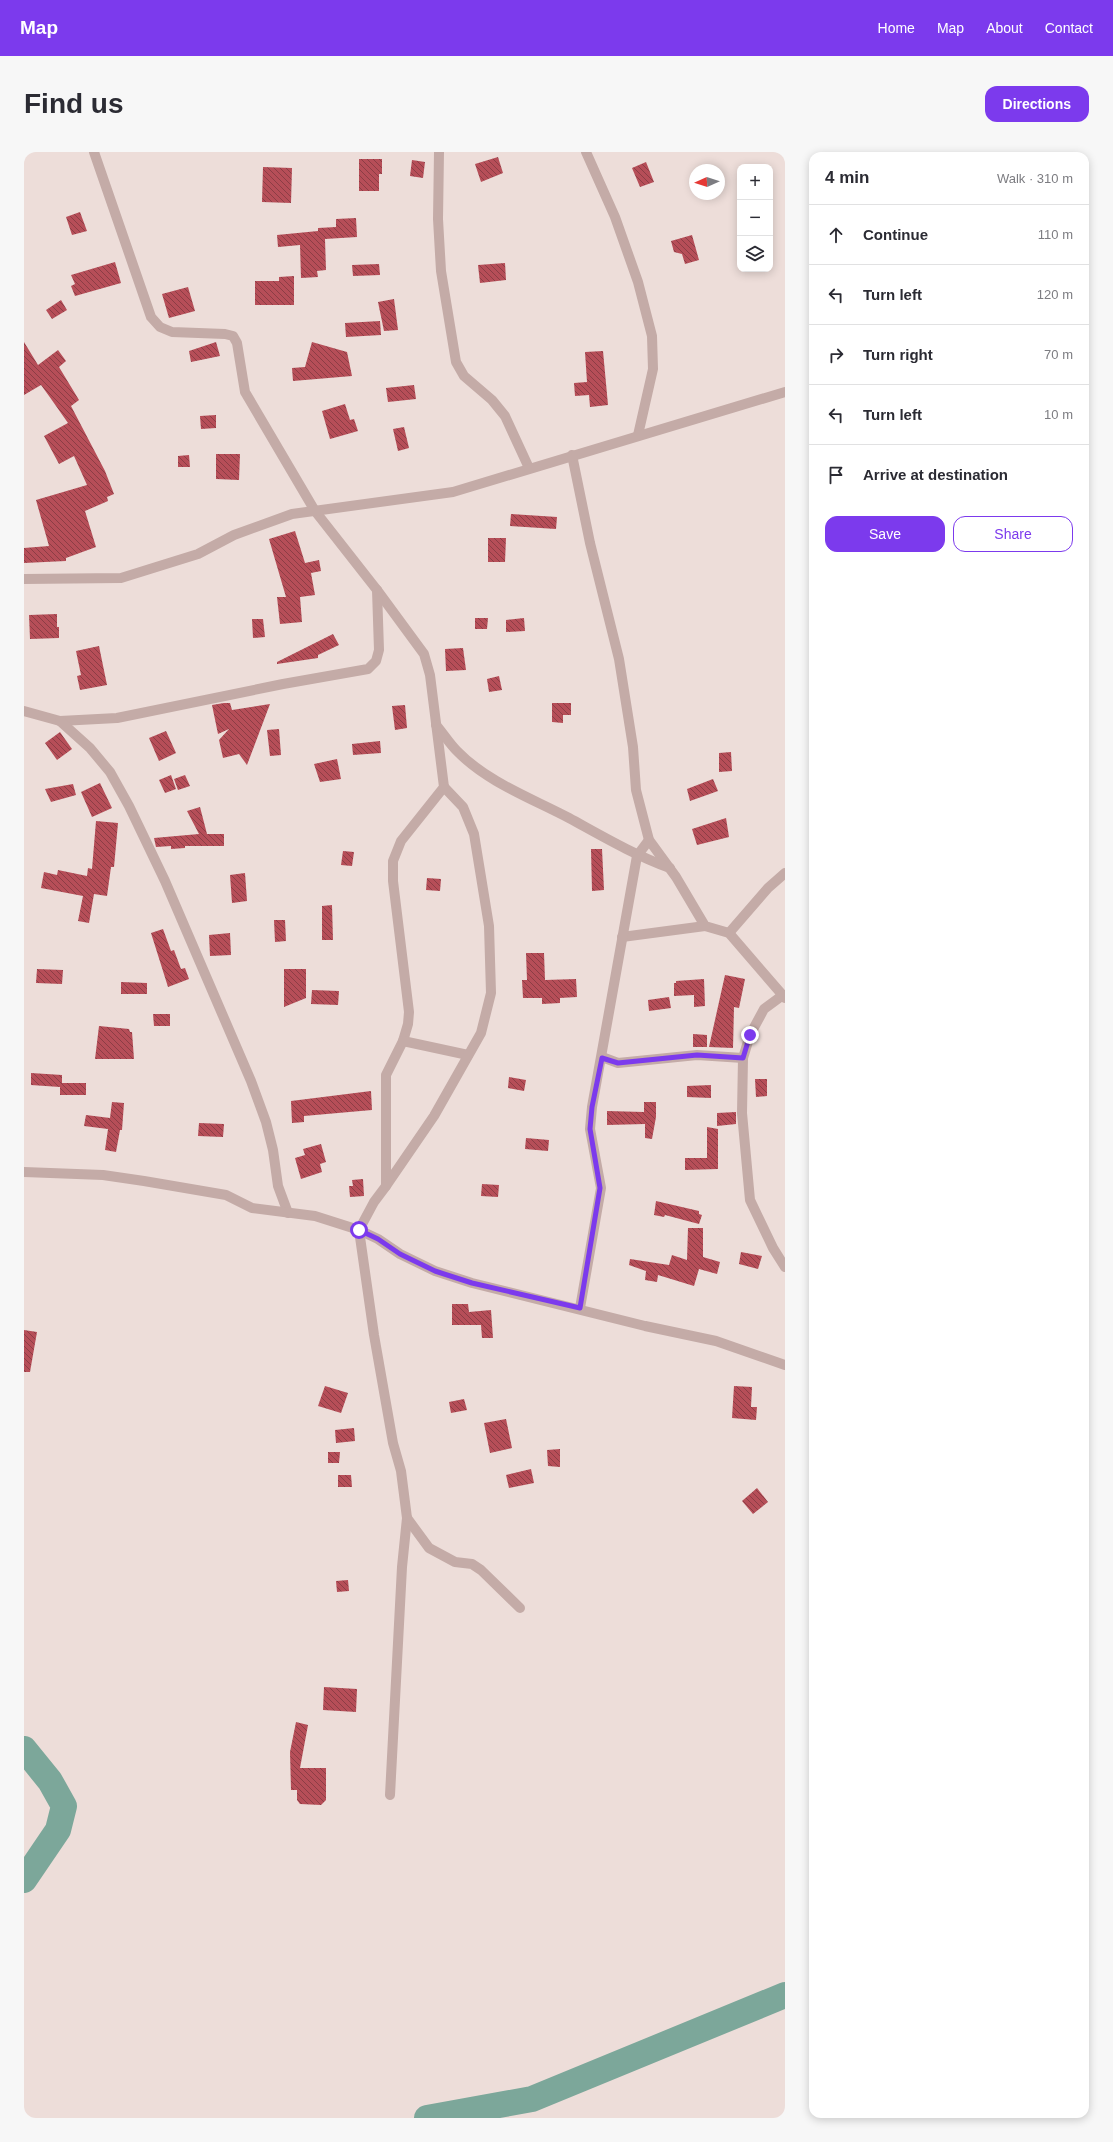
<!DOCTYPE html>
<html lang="en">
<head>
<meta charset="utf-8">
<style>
	body { margin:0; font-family:Helvetica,sans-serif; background:#f7f7f7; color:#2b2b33 }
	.controls { position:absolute; right:12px; top:12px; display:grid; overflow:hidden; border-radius:8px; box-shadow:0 2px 10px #0003 }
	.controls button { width:36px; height:36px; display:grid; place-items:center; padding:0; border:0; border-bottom:1px solid #e1e1e2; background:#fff; color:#2b2b33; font:20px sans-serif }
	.compass { position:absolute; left:665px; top:12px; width:36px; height:36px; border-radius:50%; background:#fff; box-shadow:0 2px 10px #0003; rotate:267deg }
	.stop { position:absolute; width:12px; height:12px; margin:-9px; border:3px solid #7c3aed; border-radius:50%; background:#fff }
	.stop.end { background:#7c3aed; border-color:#fff; box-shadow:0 1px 4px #0008 }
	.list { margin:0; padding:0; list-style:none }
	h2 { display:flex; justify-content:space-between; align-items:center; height:52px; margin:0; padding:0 16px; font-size:17px }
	h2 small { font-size:13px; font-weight:400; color:#7c7c81 }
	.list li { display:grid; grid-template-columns:26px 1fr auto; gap:12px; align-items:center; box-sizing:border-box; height:60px; padding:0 16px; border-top:1px solid #e1e1e2 }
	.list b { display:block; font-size:15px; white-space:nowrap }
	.list em { font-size:13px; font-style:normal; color:#7c7c81 }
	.actions { display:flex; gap:8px; padding:12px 16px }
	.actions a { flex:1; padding:9px 0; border:1px solid #7c3aed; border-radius:12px; text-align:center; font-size:14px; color:#7c3aed }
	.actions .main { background:#7c3aed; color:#fff }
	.icon { flex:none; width:22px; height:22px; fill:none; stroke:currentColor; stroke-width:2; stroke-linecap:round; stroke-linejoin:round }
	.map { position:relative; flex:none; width:761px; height:1966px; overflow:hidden; border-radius:12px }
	header { display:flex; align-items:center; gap:24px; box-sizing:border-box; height:56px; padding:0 20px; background:#7c3aed; color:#fff }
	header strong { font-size:19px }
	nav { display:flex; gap:22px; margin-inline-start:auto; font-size:14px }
	.intro { display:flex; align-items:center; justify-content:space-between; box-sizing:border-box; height:96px; padding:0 24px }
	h1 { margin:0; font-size:28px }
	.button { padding:10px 18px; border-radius:12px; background:#7c3aed; color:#fff; font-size:14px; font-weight:700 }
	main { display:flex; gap:24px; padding:0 24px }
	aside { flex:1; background:#fff; border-radius:12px; box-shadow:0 2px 10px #0003 }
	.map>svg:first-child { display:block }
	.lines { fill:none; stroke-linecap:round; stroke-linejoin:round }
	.river { stroke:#7ca79a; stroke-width:26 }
	.building { fill:url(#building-back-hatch) }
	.minor { stroke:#c4aba7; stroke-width:10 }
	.route { stroke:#7c3aed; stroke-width:5 }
</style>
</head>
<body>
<header>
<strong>Map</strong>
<nav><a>Home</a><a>Map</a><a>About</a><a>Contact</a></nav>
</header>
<div class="intro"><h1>Find us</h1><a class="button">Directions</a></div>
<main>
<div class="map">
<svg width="761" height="1966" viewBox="0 0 761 1966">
	<defs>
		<pattern id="building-back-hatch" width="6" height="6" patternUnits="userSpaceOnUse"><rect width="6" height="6" fill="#b64e58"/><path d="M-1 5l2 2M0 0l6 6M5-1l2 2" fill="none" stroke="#8c3d45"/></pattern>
	</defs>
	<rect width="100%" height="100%" fill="#edddd9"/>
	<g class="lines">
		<g class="river">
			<polyline points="0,1597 26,1629 40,1654 34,1678 0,1728"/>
			<polyline points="403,1966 508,1947 761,1843"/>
		</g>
	</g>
	<g class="building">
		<polygon points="474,5 479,21 457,30 451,12"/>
		<polygon points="335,7 358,7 358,22 355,22 355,39 335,39"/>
		<polygon points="388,8 401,10 399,26 386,24"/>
		<polygon points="622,10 630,30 616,35 608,16"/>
		<polygon points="239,15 268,16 267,51 238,50"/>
		<polygon points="56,60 63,79 48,83 42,65"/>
		<polygon points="332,66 333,85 301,87 302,118 293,119 294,125 277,126 276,93 254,95 253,83 294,79 294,76 312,75 312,67"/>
		<polygon points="668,83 675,108 661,112 658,102 650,100 647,89"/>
		<polygon points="91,110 97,131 51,144 47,134 51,132 47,123"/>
		<polygon points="481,111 482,128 456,131 454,113"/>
		<polygon points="355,112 356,123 329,124 328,113"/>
		<polygon points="270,124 270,153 231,153 231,129 255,129 255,125"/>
		<polygon points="164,135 171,159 145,166 138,142"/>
		<polygon points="370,147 374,178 360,179 354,150"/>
		<polygon points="37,148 43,158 28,167 22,158"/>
		<polygon points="356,169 357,183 322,185 321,171"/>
		<polygon points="0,190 14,213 34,198 42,209 35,215 55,248 47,254 81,319 90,342 83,345 84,349 61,359 72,395 42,406 42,409 0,411 0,396 25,394 12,348 63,333 50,304 35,312 20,284 44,271 25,244 17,233 0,243"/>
		<polygon points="192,190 196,204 167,210 165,199"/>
		<polygon points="288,190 323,200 328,224 269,229 268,216 281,215"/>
		<polygon points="579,199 584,253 566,255 565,243 551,244 550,231 563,230 561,200"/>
		<polygon points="390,233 392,247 364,250 362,236"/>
		<polygon points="321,252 326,268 330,267 334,279 306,287 298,259"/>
		<polygon points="192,263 192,276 177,277 176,264"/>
		<polygon points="380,275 385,296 374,299 369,277"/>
		<polygon points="192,302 216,302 215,328 192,327"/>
		<polygon points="165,303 166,315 154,315 154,304"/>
		<polygon points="487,362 533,365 532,377 486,374"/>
		<polygon points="271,379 281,411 295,408 297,419 287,421 291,443 276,445 278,470 256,472 253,445 262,445 245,387"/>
		<polygon points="464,386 482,386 481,410 464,410"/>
		<polygon points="33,462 33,475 35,475 35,486 6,487 5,463"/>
		<polygon points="451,466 464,466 463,477 451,477"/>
		<polygon points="500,466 501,479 482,480 482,468"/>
		<polygon points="228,467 239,467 241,485 229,486"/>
		<polygon points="309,482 315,493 294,503 294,506 253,512 253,510"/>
		<polygon points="75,494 83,533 56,538 53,524 57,523 52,499"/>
		<polygon points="439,496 442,518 422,519 421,497"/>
		<polygon points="475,524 478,538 465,540 463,527"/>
		<polygon points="200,551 206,551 208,558 246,552 223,613 215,602 199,606 195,588 205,577 194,582 188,553"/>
		<polygon points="528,551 547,551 547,563 539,563 539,571 528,570"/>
		<polygon points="381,553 383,576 371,578 368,554"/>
		<polygon points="255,577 257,603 246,604 243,578"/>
		<polygon points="142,579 152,601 135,609 125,586"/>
		<polygon points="36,580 48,597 33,608 21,591"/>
		<polygon points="356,589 357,601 329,603 328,592"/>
		<polygon points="707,600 708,619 695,620 695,601"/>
		<polygon points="313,607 317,627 296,630 290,612"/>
		<polygon points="147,623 152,637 141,641 135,628"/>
		<polygon points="161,623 166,634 154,638 150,627"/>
		<polygon points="689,627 694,639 666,649 663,637"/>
		<polygon points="76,631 88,656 68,665 57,640"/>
		<polygon points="49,632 52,643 27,650 21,637"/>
		<polygon points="176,655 183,682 200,682 200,694 161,694 161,696 147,697 147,694 132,695 130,686 175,682 163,659"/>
		<polygon points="702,666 705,685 673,693 668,677"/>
		<polygon points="72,669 94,671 90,715 87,715 83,744 70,742 65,771 54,769 59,744 17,736 20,720 33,723 34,718 63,724 64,716 68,717"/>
		<polygon points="567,697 578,697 580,738 568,739"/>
		<polygon points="319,699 330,700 328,714 317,713"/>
		<polygon points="221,721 223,749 208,751 206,723"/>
		<polygon points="403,726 417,727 416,739 402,738"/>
		<polygon points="308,753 309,788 298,788 298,754"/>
		<polygon points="250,768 261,768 262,789 251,790"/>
		<polygon points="139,777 147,799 150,798 157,817 161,816 165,827 144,835 127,781"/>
		<polygon points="206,781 207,803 186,804 185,783"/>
		<polygon points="502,801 520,801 521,828 552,827 553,845 536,846 536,851 518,852 518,846 499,846 498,828 503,828"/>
		<polygon points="13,817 39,818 38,832 12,831"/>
		<polygon points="260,817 282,817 282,846 260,855"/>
		<polygon points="701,823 721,827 715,856 710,855 709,896 685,895"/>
		<polygon points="680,827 681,854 670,855 670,843 650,844 650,831 652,831 652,829"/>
		<polygon points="97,830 123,831 123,842 97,842"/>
		<polygon points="288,838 315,839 314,853 287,852"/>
		<polygon points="645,845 647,856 625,859 624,848"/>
		<polygon points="129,862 146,862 146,874 130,874"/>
		<polygon points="75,874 105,877 106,880 108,880 110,907 71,907"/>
		<polygon points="669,882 683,883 683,895 669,895"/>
		<polygon points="7,921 38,923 38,931 62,931 62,943 36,943 36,935 7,933"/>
		<polygon points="485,925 502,928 500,939 484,936"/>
		<polygon points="731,927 743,927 743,944 732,945"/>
		<polygon points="687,933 687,946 663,945 663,934"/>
		<polygon points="347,939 348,958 280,964 280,970 268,971 267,949"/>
		<polygon points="88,950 100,951 98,978 96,978 92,1000 81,998 84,977 60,974 62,963 86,966"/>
		<polygon points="620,950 632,950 632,965 628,987 621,986 621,972 583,973 583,959 620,960"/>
		<polygon points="712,960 712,972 693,974 693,961"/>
		<polygon points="175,971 200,972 199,985 174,984"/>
		<polygon points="683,975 694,977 694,1017 661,1018 661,1006 683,1006"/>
		<polygon points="502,986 525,988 524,999 501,997"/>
		<polygon points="297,992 302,1010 296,1012 298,1020 277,1027 271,1006 281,1003 279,997"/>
		<polygon points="339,1027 340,1044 326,1045 325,1034 329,1034 328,1028"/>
		<polygon points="458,1032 475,1033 474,1045 457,1044"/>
		<polygon points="632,1049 675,1059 675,1062 678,1063 675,1072 641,1063 640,1065 630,1063"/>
		<polygon points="664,1076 679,1076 679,1105 696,1110 693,1122 675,1117 670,1134 634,1123 633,1130 621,1128 622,1119 605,1113 606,1107 645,1113 648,1103 663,1108"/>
		<polygon points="717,1100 738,1104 734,1117 715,1112"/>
		<polygon points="428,1152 444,1152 445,1160 467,1158 469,1186 458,1186 457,1173 428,1173"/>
		<polygon points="0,1178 13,1180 6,1220 0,1220"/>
		<polygon points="301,1234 324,1241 317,1261 294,1254"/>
		<polygon points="710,1234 728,1235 727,1255 733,1255 732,1268 708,1266"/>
		<polygon points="440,1247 443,1258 427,1261 425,1250"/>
		<polygon points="482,1267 488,1296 466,1301 460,1271"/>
		<polygon points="330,1276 331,1289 312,1291 311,1278"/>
		<polygon points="536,1297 536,1315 524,1314 523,1298"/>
		<polygon points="304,1300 316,1300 315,1311 304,1311"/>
		<polygon points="507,1317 510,1331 485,1336 482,1323"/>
		<polygon points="314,1323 327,1323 328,1335 314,1335"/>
		<polygon points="733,1336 744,1350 729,1362 718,1349"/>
		<polygon points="324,1428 325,1439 313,1440 312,1429"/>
		<polygon points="300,1535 333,1537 332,1560 299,1558"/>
		<polygon points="272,1570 284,1573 276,1616 302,1616 302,1648 297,1653 276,1652 273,1648 273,1638 267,1638 266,1600"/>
	</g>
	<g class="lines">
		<g class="minor">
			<polyline points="70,0 127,165 136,175 148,180 201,182 209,184 213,191 221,240 291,359 353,438 400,502 406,523 420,635 377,689 369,709 369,729 385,860 384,872 379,889 362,923 362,1034 350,1050 335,1078 350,1183 369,1291 377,1319 383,1366 378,1415 366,1643"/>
			<polyline points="415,0 414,67 417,119 432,210 440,224 468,248 481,264 505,316"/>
			<polyline points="562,0 591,65 614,130 628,184 629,217 614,283"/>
			<polyline points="548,303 566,391 595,507 609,595 612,638 625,688 652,725 681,774 705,781 761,846"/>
			<polyline points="0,427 97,426 174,402 210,383 268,362 429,340 761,240"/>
			<polyline points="0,559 36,569 93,566 259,532 344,517 352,509 355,498 353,438"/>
			<polyline points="36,569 66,596 86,620 105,654 141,729 227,929 242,970 249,998 254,1034 264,1061"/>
			<path d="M412,573c7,8 13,18 21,26 30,31 74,47 112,67 33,18 65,37 101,50"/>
			<polyline points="705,781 744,736 761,721"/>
			<polyline points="598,785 681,774"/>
			<polyline points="759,843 740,857 726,883 719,906 718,961 726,1048 749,1096 761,1115"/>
			<polyline points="379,889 444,903"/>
			<polyline points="578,905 594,911 673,903 719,906"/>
			<polyline points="0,1020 79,1023 120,1029 202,1043 228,1056 291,1064 335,1078 354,1087 376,1102 411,1119 448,1131 621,1174 692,1189 761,1213"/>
			<polyline points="362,1034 410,964 457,881 467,841 465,774 450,682 439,655 420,635"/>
			<polyline points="556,1156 577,1036 566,977 568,955 613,704 625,688"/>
			<polyline points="383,1366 405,1396 431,1410 448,1412 457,1418 496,1456"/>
		</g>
	</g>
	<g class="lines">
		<polyline class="route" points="335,1078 354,1087 376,1102 411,1119 448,1131 556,1156 576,1036 566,977 568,955 578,906 594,911 673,903 719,906 726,883"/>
	</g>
</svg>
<div class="controls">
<button>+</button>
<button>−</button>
<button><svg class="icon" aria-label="layers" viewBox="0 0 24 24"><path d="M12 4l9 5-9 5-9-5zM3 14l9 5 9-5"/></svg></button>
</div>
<svg class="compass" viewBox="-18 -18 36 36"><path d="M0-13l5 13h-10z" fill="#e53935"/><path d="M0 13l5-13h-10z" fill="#7c7c81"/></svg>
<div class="stop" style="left:335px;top:1078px"></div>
<div class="stop end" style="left:726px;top:883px"></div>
</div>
<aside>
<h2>4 min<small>Walk · 310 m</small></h2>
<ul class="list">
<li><svg class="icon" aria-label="ahead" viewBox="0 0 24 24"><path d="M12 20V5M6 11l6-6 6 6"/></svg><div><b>Continue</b></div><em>110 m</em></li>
<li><svg class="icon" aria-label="left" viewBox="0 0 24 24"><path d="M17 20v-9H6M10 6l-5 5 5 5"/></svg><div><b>Turn left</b></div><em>120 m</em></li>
<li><svg class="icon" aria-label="right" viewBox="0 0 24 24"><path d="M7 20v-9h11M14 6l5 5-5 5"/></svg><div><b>Turn right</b></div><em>70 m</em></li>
<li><svg class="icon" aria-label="left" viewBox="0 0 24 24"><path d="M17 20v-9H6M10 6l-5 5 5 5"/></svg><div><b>Turn left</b></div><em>10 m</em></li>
<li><svg class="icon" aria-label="arrive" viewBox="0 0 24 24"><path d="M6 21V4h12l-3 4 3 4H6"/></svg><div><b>Arrive at destination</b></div></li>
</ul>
<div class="actions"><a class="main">Save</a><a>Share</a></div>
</aside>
</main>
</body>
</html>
